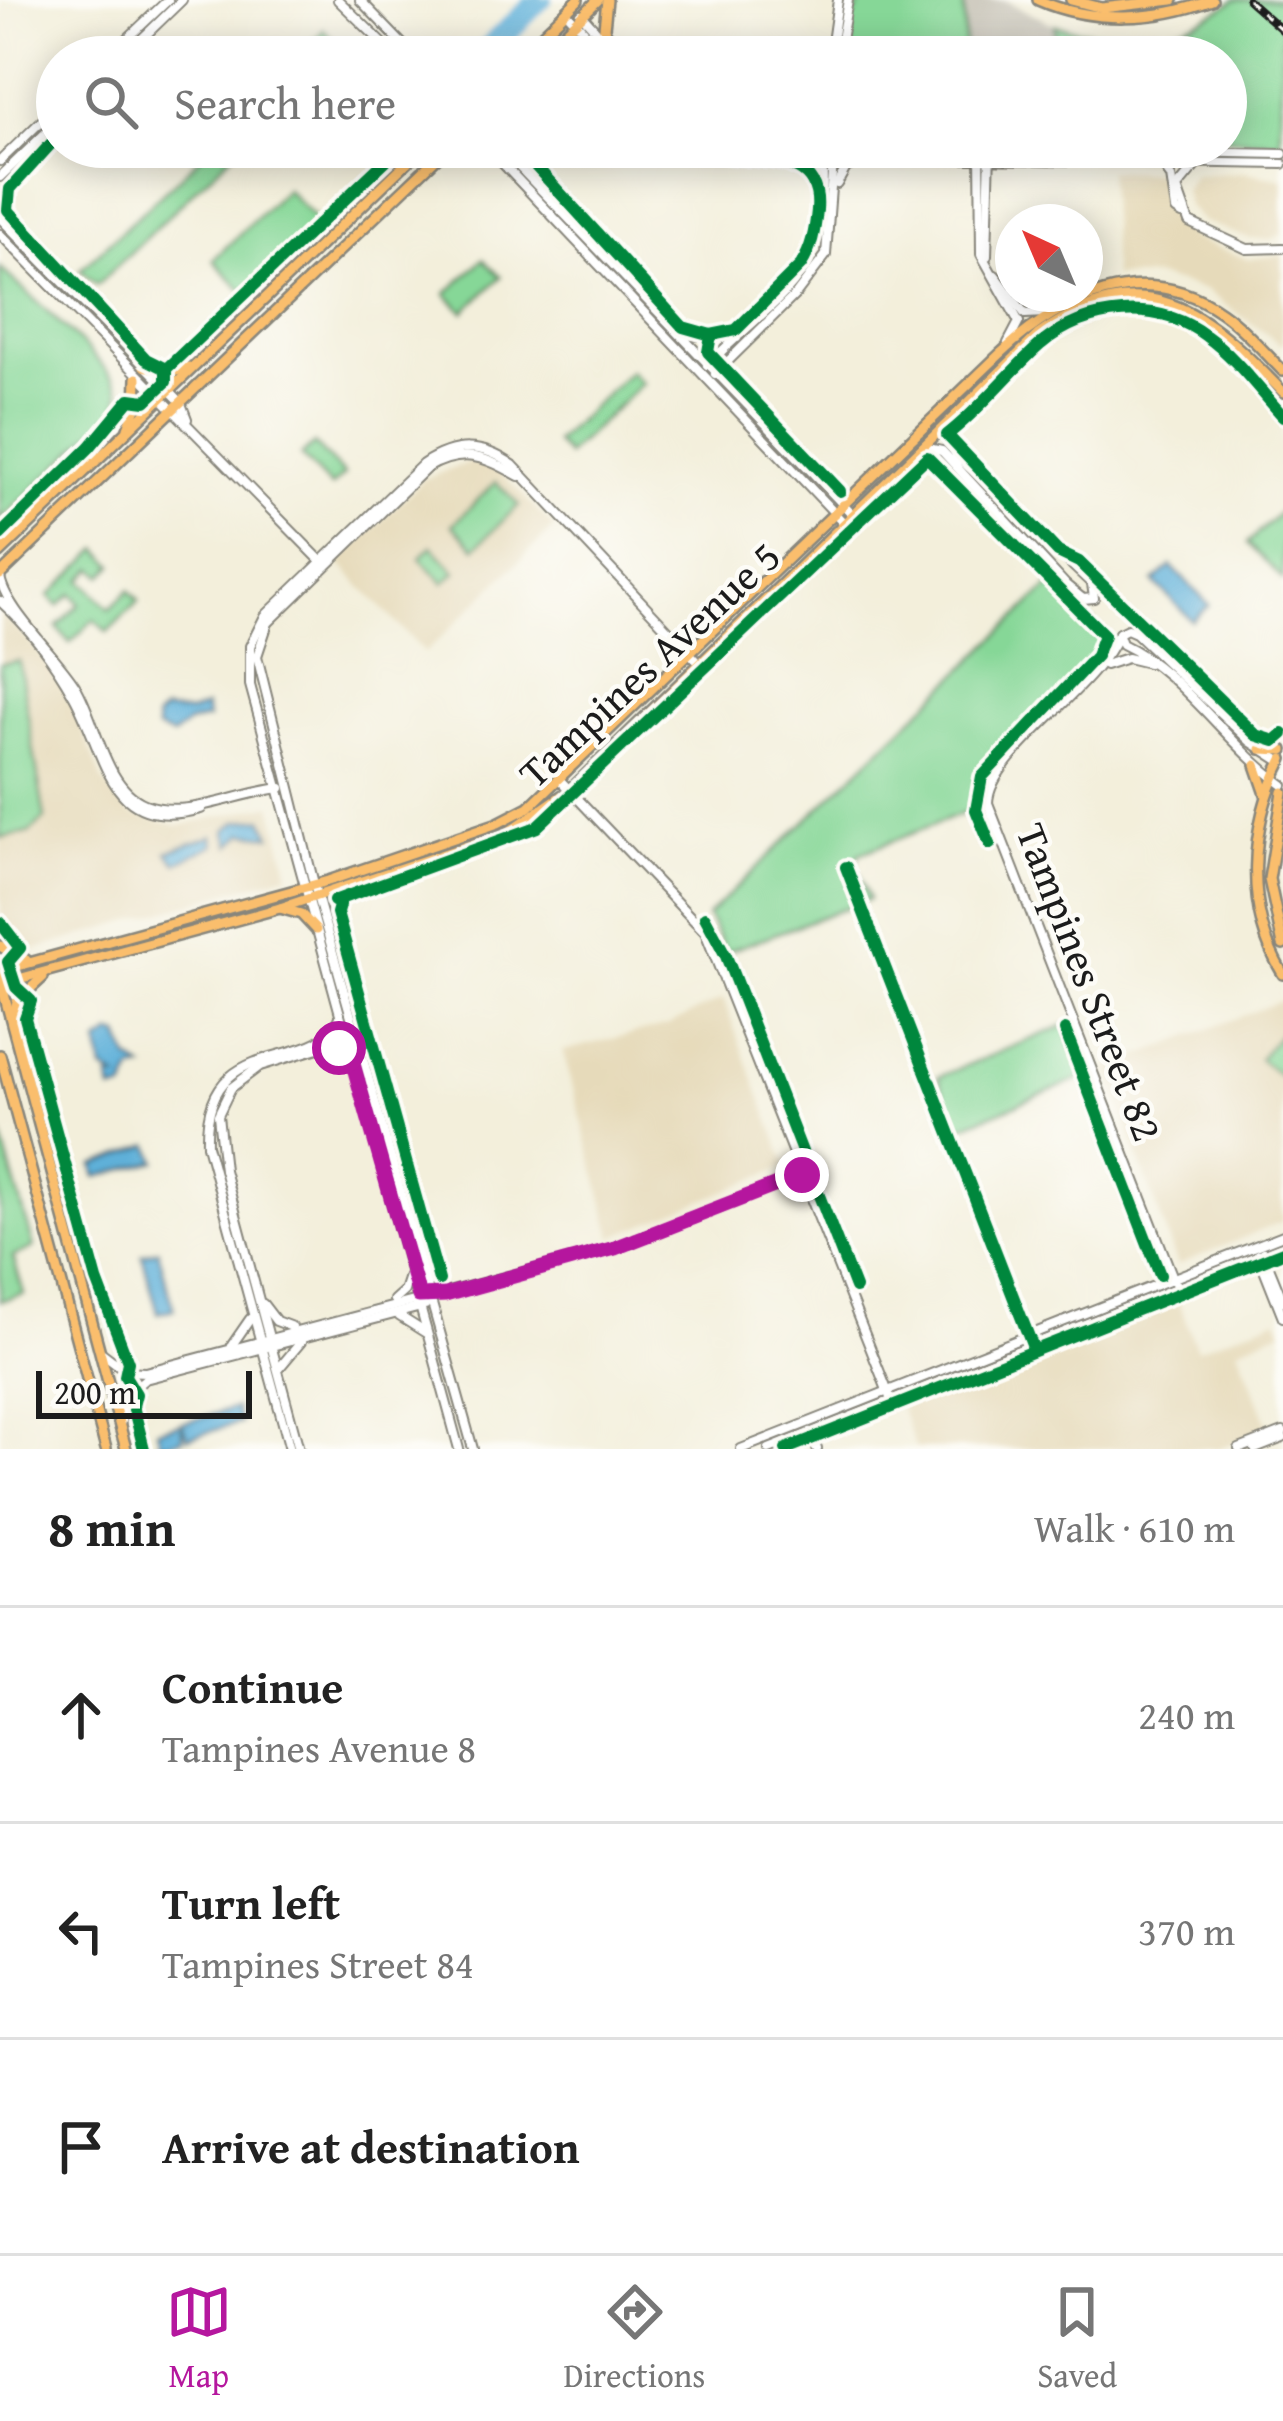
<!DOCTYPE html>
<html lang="en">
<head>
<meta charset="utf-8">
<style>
	body { margin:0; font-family:"Gentium Book Plus",serif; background:#f6f6f6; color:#222 }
	.compass { position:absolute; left:995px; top:204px; width:108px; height:108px; border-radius:50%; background:#fff; box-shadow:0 6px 30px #0003; rotate:316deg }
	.scale { position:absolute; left:36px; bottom:30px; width:216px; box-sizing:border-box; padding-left:12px; border:6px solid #1c1c1c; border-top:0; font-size:33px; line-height:42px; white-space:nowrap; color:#1c1c1c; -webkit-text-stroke:9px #fdfcf7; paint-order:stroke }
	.stop { position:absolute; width:36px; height:36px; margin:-27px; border:9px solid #b5179e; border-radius:50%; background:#fff }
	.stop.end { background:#b5179e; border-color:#fff; box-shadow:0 3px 12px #0008 }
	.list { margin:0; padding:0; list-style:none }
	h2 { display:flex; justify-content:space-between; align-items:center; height:156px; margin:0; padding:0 48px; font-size:51px }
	h2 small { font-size:39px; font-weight:400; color:#767676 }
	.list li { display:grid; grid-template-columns:78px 1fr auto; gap:36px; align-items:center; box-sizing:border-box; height:216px; padding:0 48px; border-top:3px solid #e0e0e0 }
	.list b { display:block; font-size:45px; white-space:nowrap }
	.list p { margin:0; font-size:39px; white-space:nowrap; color:#767676 }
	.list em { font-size:39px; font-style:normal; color:#767676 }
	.icon { flex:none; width:66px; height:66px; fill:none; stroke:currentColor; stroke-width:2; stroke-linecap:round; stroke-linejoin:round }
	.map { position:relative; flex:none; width:1283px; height:1449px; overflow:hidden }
	.search { position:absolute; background:#fff; box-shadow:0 6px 30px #0003; left:36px; right:36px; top:36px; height:132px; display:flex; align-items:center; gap:30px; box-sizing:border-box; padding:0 42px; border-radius:66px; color:#767676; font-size:45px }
	.sheet { height:804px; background:#fff }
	nav { display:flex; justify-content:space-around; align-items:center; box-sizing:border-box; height:168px; border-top:3px solid #e0e0e0; background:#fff; font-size:33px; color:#767676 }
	nav a { display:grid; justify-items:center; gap:6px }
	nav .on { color:#b5179e }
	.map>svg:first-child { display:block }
	.built { fill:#e6daba }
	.industrial { fill:#c8c4b8 }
	.green { fill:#86d797; stroke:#517a5a; stroke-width:3 }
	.water { fill:#5eb0d9; stroke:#3d667a; stroke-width:3 }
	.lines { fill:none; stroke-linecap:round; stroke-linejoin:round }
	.canal { stroke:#5eb0d9; stroke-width:8 }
	.river { stroke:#5eb0d9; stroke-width:14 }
	.minor-casing { stroke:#88867c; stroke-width:12 }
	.major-casing { stroke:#88867c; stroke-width:14 }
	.minor { stroke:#fff; stroke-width:8 }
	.major { stroke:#fabe6d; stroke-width:9 }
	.rail-casing { stroke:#1c1c1c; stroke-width:8 }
	.rail { stroke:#fdfcf7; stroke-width:3; stroke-dasharray:9; stroke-linecap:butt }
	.cycleway-casing { stroke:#fdfcf7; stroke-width:20 }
	.cycleway { stroke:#00873e; stroke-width:12 }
	.route { stroke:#b5179e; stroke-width:15 }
	.labels { text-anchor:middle; stroke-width:9; stroke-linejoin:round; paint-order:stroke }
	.street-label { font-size:42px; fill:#1c1c1c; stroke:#fdfcf7 }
</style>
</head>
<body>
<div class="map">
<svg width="1283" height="1449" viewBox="0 0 1283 1449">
	<rect width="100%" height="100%" fill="#fdfcf7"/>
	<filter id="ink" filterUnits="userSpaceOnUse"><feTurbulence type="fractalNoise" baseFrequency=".00833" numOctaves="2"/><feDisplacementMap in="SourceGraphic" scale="24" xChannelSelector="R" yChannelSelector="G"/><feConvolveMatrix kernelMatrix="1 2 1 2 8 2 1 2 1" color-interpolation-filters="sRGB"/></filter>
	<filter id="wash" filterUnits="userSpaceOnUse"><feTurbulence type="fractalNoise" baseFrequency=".004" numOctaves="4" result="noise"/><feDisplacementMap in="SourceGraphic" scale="48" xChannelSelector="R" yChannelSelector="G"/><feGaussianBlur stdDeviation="2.7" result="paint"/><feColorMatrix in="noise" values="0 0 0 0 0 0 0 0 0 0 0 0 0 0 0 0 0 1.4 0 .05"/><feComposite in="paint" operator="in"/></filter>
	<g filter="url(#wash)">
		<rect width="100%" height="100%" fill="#f3efdb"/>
		<g class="built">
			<polygon points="1108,170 1160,173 1169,213 1194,239 1248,259 1283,255 1283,346 1205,290 1156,277 1113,277"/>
			<polygon points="1245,172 1283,179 1283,233 1273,239 1250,239 1202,221 1187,205 1184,189 1194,175"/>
			<polygon points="470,462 493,465 554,527 425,653 339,563 424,479"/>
			<polygon points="0,611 36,649 71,699 102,780 131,814 179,826 272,804 289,874 27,952 6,932 0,914"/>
			<polygon points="723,999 787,1166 613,1237 563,1051 668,1025"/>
			<polygon points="1283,1000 1283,1221 1178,1265 1106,1069"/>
			<polygon points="1176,1296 1197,1349 1277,1318 1282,1330 1238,1348 1269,1428 1217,1449 916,1449 900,1406"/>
		</g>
		<polygon class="industrial" points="964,0 1004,0 1055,25 1055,57 965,57"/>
		<g class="green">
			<polygon points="862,0 964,0 965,57 852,57 851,21"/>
			<path d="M1235,0h48l-3,142 -54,-4v-81h-171v-32c68,17 122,16 180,-25z"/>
			<polygon points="324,30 341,48 332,57 299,57"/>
			<polygon points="191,147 239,147 97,285 80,270 201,157"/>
			<polygon points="286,189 318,222 245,293 213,260"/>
			<polygon points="483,259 501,277 464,312 446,294"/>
			<path d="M0,268c21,20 114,100 119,122 2,7 0,12 -2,19l-117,112z"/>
			<polygon points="630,371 642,383 567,455 555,442"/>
			<polygon points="314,444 344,475 331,487 301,456"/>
			<polygon points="496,482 519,505 475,548 452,525"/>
			<polygon points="1283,509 1283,580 1248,543"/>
			<polygon points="432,546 456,572 444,583 420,558"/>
			<polygon points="99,549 114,565 103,576 94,568 82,580 110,609 129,590 139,601 107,632 94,619 70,643 57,627 80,604 72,594 58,606 49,596"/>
			<path d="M1054,582l54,56c-12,44 -86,99 -119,132l-9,15v22l-121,47 -4,9 14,36 -143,53 -19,-36z"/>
			<polygon points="19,661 45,819 29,833 0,838 0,664"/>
			<polygon points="1066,1025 1086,1077 957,1128 938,1077"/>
			<polygon points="1283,1030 1283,1078 1259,1059"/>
			<polygon points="0,1131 34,1247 13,1257 24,1294 0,1301"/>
		</g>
		<g class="water">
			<polygon points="1171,566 1209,605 1192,621 1154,582"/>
			<polygon points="205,707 208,719 188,723 173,736 157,729 156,718 164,711 190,713"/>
			<polygon points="263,818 271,836 244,833 231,845 226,830 238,821"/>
			<polygon points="213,836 214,845 177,863 167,852"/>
			<polygon points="113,1034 120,1036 129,1059 144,1069 133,1071 124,1090 112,1091 110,1078 117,1078 103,1070 99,1043"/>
			<polygon points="150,1145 157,1161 97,1177 94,1165"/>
			<polygon points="158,1250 174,1309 158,1313 142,1255"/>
			<polygon points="235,1408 240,1423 187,1438 182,1424 182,1439 161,1445 157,1430"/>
		</g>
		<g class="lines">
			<g class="canal">
				<polyline points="469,57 528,0"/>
				<polyline points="494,57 549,0"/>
			</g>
			<polyline class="river" points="480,57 538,0"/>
		</g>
	</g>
	<g filter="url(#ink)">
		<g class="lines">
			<g class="minor-casing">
				<g id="minor">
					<polyline points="338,0 397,57"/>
					<polyline points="360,0 415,57"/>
					<polyline points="566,12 609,57"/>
					<polyline points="581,14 620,57"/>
					<polyline points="108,57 168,0"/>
					<polyline points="123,57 182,0"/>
					<polyline points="830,57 838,0"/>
					<polyline points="838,57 848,0"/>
					<polyline points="487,147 844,523"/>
					<polyline points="500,147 853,515"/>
					<polyline points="703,147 726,155 1283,164"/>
					<polyline points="927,147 1283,154"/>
					<polyline points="980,149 981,254 1019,322 1008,343"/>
					<polyline points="792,157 814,171 821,188"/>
					<polyline points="0,161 57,106"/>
					<polyline points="1160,162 1171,177 1176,210 1182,214"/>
					<polyline points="1197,164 1177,188 1189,222 1247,249 1283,248"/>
					<polyline points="0,177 57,122"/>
					<polyline points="837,184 846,168 864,159"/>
					<polyline points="0,218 180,401 187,419"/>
					<polyline points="0,234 324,564"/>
					<polyline points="987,256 990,150"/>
					<polyline points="995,275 1025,314 1045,313"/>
					<polyline points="681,335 737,338"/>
					<path d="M707,365c86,-84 122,-84 115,-218"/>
					<polyline points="715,374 797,293 826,255 834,147"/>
					<polyline points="923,447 942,451 1066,585 1083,599 1094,598 1092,584 957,456 940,431"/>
					<path d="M0,575c2,31 58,82 76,112 21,35 28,100 69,117 41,16 94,-12 136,-16"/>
					<path d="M0,601c29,26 55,61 74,95 34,62 34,138 127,113"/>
					<path d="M1119,633c-23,57 -130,121 -131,170l189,485"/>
					<polyline points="1119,633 1127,629 1136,633 1251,742 1282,762"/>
					<path d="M1119,635l3,9c59,27 106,102 161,141"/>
					<polyline points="1105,665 1127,658 1148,663"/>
					<polyline points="559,779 705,932 891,1400"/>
					<polyline points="1263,1252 1283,1301"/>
					<polyline points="1258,1254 1283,1317"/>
					<polyline points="394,1300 404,1291 410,1273"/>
					<polyline points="263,1304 276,1321 292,1327"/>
					<polyline points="399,1316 426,1333"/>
					<polyline points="232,1345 250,1319"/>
					<polyline points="101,1352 126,1371 145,1372 615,1248 802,1175"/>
					<polyline points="280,1367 301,1342"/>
					<polyline points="120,1425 127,1394 145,1379 425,1306"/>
					<polyline points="810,1432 817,1449"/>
					<path d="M290,1449l-83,-304c-4,-117 110,-69 133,-128"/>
					<polyline points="299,1449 224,1170 218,1115 231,1088 260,1066 325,1046 350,1056"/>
					<path d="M459,1449l-209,-764v-39l15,-30 158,-152c32,-21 59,-21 90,1l187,199"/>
					<path d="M473,1449l-156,-553 -60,-240 11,-33 159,-155c37,-21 58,-11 92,8"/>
					<polyline points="741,1449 1283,1235"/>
					<polyline points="769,1449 1283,1246"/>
					<polyline points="1239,1449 1283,1432"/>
					<polyline points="1255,1449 1283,1438"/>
				</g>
			</g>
			<g class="major-casing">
				<g id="major">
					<polyline points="607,0 604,28 610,46"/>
					<path d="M1038,0c54,24 119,21 174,0"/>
					<polyline points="1071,0 1102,8 1173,0"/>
					<polyline points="552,48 577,41 599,47"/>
					<polyline points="519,57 578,0"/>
					<polyline points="540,57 598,0"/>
					<polyline points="144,366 170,373 189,367"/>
					<polyline points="128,428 136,408 137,378"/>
					<polyline points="0,553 423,147"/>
					<polyline points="0,575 448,147"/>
					<polyline points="1261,749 1283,750"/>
					<path d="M1283,759c-34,65 -39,151 0,215"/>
					<polyline points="1256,765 1266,794"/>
					<polyline points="1283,792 1269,879 1283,945"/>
					<polyline points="280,908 301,914 316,930"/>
					<polyline points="0,946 26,960"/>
					<path d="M0,971l328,-90 170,-58 31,-16 471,-453c60,-56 144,-96 221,-42 23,16 42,39 62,59"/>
					<polyline points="0,979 126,1449"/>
					<path d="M0,984l280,-76 227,-75 63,-43 468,-455c108,-77 168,-23 245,57"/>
					<polyline points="13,1020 17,1001 43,977"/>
					<polyline points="0,1055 106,1449"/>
				</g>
			</g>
			<use href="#minor" class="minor"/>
			<use href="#major" class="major"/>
			<g class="rail-casing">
				<polyline id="rail" points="1248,0 1283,31"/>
			</g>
			<use href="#rail" class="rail"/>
			<g class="cycleway-casing">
				<g id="cycleway">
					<polyline points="57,137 10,189 8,210 146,359 166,369"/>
					<path d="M518,147l165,180 28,8 25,-5 65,-65c11,-17 14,-35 16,-55 6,-69 -81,-40 -127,-63"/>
					<polyline points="711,335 708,352 840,491"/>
					<path d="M1283,416c-24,-26 -46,-58 -77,-80 -49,-37 -119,-30 -165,8 -33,29 -59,64 -94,91l111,117 21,10 177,173 19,6 8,-7"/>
					<polyline points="0,535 90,447 130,399 146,401 166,382 166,369 400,147"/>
					<polyline points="846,867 1034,1350"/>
					<polyline points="334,901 537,827 927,457 1104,635 1096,656 982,777 976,810 990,844"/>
					<polyline points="340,902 337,913 439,1280"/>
					<polyline points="705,917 726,956 855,1288"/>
					<polyline points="0,922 20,948 8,962 16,987 31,1001 25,1018 97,1280 128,1362 125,1376 136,1394 133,1406 144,1449"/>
					<polyline points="1065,1030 1160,1275"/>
					<polyline points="786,1449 1283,1252"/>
				</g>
			</g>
			<use href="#cycleway" class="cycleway"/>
		</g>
	</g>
	<g class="lines" filter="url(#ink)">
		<polyline class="route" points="339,1048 351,1057 419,1296 445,1295 615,1248 802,1175"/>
	</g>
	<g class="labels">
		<g class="street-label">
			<text transform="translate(649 664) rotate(-43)" y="15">Tampines Avenue 5</text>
			<text transform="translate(1090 982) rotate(69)" y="15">Tampines Street 82</text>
		</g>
	</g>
</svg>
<svg class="compass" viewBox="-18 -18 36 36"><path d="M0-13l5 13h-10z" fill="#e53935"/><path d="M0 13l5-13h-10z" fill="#767676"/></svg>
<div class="scale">200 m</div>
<div class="stop" style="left:339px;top:1048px"></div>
<div class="stop end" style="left:802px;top:1175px"></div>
<div class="search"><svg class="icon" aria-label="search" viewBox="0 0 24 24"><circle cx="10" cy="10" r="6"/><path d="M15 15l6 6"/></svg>Search here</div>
</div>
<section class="sheet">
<h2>8 min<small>Walk · 610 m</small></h2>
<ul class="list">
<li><svg class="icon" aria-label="ahead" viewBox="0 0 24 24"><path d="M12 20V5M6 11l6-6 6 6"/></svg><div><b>Continue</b><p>Tampines Avenue 8</p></div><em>240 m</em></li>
<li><svg class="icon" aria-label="left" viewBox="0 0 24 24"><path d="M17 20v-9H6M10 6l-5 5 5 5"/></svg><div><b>Turn left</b><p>Tampines Street 84</p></div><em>370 m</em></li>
<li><svg class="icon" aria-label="arrive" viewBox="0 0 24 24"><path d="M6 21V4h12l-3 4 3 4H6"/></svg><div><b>Arrive at destination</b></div></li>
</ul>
</section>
<nav>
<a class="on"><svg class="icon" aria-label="map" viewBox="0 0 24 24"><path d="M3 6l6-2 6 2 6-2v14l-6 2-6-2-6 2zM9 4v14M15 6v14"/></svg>Map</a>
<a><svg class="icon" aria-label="directions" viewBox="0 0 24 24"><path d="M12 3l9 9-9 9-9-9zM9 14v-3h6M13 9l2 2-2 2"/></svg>Directions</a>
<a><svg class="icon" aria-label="saved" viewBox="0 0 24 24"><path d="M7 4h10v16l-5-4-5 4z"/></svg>Saved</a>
</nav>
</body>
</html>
